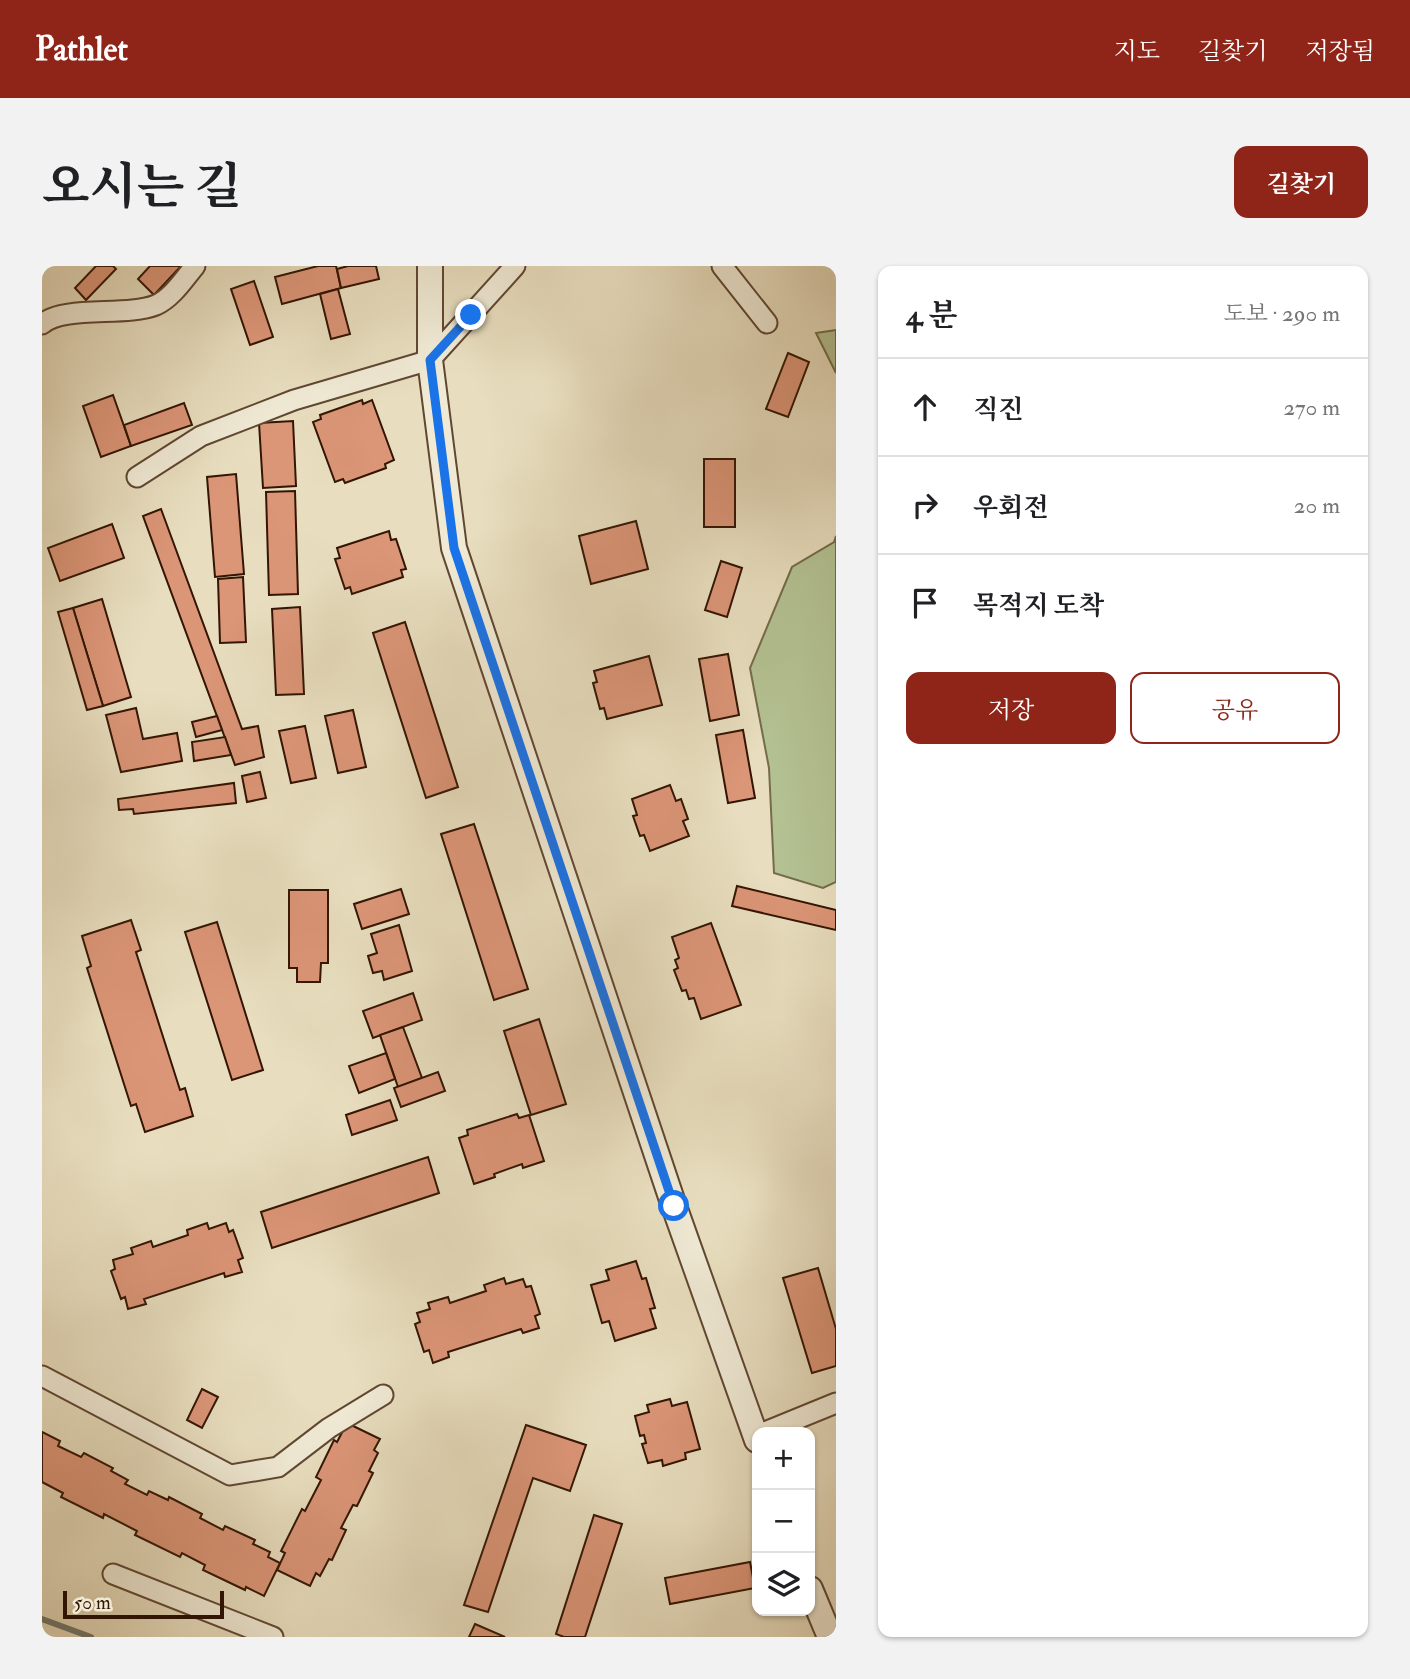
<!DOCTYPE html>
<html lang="ko">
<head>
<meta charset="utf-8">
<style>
	body { margin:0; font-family:"IM FELL Double Pica","Noto Serif KR",serif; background:#f2f2f2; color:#202124 }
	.controls { position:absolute; right:21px; bottom:21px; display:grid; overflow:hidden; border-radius:14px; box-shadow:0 2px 5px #0004 }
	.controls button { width:63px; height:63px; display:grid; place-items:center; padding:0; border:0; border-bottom:2px solid #e0e0e0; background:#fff; color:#202124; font:35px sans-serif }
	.scale { position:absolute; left:21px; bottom:18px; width:161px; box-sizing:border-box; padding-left:7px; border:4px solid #331503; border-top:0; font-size:19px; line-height:24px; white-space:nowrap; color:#331503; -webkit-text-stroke:5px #f0ead5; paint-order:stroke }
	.stop { position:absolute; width:21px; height:21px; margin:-16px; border:5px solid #1a73e8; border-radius:50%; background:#fff }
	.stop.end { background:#1a73e8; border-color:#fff; box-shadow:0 2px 7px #0008 }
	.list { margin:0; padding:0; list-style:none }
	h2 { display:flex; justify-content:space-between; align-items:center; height:91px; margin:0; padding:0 28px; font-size:30px }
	h2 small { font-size:23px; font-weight:400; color:#757577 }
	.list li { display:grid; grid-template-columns:46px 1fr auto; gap:21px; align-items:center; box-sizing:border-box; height:98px; padding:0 28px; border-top:2px solid #e0e0e0 }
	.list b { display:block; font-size:26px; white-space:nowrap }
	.list em { font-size:23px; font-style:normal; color:#757577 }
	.actions { display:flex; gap:14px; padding:21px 28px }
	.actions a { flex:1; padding:16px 0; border:2px solid #8f2418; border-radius:14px; text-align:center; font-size:24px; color:#8f2418 }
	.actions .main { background:#8f2418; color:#fff }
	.icon { flex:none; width:38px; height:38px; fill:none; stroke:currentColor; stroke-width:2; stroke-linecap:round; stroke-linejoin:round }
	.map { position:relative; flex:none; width:794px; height:1371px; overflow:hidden; border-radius:14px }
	header { display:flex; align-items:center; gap:42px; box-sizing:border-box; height:98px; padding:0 35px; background:#8f2418; color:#fff }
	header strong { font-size:33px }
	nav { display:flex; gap:38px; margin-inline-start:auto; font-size:24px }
	.intro { display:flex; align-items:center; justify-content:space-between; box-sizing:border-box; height:168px; padding:0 42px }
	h1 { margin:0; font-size:49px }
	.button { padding:18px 32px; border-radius:14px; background:#8f2418; color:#fff; font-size:24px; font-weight:700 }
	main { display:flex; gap:42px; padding:0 42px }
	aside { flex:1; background:#fff; border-radius:14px; box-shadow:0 2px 5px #0004 }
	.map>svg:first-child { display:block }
	.green { fill:#b4c293; stroke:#746c4b; stroke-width:2 }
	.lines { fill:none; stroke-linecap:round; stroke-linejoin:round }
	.stream { stroke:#6f796e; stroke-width:6 }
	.building { fill:#db9577; stroke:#331503; stroke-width:2 }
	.minor-casing { stroke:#604732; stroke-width:23 }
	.tertiary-casing { stroke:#604732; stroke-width:28 }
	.minor { stroke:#f0ead5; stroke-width:19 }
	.tertiary { stroke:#f0ead5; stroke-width:24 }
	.route { stroke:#1a73e8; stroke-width:9 }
</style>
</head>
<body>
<header>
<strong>Pathlet</strong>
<nav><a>지도</a><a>길찾기</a><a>저장됨</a></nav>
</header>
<div class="intro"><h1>오시는 길</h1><a class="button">길찾기</a></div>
<main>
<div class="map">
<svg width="794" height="1371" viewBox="0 0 794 1371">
	<rect width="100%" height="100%" fill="#e8debf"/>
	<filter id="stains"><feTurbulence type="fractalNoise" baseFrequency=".00286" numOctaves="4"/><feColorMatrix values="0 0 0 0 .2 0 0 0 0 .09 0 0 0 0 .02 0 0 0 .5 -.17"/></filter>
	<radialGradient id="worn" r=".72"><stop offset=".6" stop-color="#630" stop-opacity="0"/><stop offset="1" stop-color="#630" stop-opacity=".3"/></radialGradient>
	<g class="green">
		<polygon points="794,64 794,107 774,67"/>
		<polygon points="794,270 794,616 781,622 732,607 727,502 708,402 750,301 792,276"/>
	</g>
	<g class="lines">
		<polyline class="stream" points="0,1353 49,1371"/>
	</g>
	<g class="building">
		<polygon points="54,0 71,0 74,3 44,34 33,22"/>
		<polygon points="108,0 139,0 112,29 96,13"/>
		<polygon points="276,0 294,0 299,22 240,38 233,11"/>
		<polygon points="306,0 334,0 337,13 299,22 295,3"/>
		<polygon points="212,15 231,71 208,79 189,23"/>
		<polygon points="296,23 308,68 289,73 278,28"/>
		<polygon points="746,87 767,96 746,151 724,143"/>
		<polygon points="71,129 89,180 59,191 41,140"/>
		<polygon points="320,134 321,138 330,134 352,194 343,198 344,202 303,217 301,213 293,216 271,156 279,153 278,149"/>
		<polygon points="142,137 150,159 89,180 82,159"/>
		<polygon points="251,155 254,220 221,222 217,157"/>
		<rect x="662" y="193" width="31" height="68"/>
		<polygon points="194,208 202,308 173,311 165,211"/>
		<polygon points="253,225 256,328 227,329 224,226"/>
		<polygon points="119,243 200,463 216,460 222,491 193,499 101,250"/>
		<polygon points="594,255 606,303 549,318 537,270"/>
		<polygon points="70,258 82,292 18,315 6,282"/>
		<polygon points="347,265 349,274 354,273 364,303 359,304 361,311 310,328 308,321 303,323 293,293 298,292 295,282"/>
		<polygon points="679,295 700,302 685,351 663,344"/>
		<polygon points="201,311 204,376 178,377 176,313"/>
		<polygon points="60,333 89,431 61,440 31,342"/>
		<polygon points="258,341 262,428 234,429 230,343"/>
		<polygon points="31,342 61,440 45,444 16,346"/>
		<polygon points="363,356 416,521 384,532 331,367"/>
		<polygon points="686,388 697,449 668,455 657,393"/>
		<polygon points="607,390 620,439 565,453 562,442 558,443 551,417 555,416 552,405"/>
		<polygon points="94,442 101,473 135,467 140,495 79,506 64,449"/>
		<polygon points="311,444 324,501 296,507 283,450"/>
		<polygon points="175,450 180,464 154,471 150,456"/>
		<polygon points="263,460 274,512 249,517 237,465"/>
		<polygon points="701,464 713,532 686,537 674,469"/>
		<polygon points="183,471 189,489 152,495 150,476"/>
		<polygon points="218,506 224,532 205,536 200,510"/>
		<polygon points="192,517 194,537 92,548 91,543 77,544 76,533"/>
		<polygon points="628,519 634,535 639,533 646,553 641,555 647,570 608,585 602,569 598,570 591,550 595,549 590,533"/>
		<polygon points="432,558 486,723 452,734 399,568"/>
		<polygon points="695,620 794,644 794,664 690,640"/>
		<polygon points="359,623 367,648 320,663 312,638"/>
		<polygon points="247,624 286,624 286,697 279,697 278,716 255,716 255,702 247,702"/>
		<polygon points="89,654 99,684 94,686 138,824 143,822 151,850 103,866 94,838 89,840 45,702 49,700 40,670"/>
		<polygon points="175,656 221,804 190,814 143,666"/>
		<polygon points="669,657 699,739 659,753 652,732 647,733 644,724 640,725 632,704 636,702 633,694 637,692 630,671"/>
		<polygon points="357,659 370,705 342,714 340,705 331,707 326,690 335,687 329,668"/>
		<polygon points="371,727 380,754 331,772 321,745"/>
		<polygon points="497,753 524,838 489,849 462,765"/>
		<polygon points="361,761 380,812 356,821 338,769"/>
		<polygon points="344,787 353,813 317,827 307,800"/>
		<polygon points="396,806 403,825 359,841 352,822"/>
		<polygon points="348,834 355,854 310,869 304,849"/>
		<polygon points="475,848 477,852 487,849 502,895 481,902 480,898 452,908 453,911 432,918 417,872 426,869 425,864"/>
		<polygon points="386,891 397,927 230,982 219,946"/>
		<polygon points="165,957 167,963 184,957 187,966 191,964 201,992 196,994 200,1006 183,1011 182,1007 102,1033 104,1038 86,1043 83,1031 79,1033 69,1005 73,1003 71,994 91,988 89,982 109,975 111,981 146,969 145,964"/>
		<polygon points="594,995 600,1013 604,1012 613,1042 608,1043 614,1062 573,1075 567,1055 560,1057 549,1019 567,1014 564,1004"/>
		<polygon points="776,1002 794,1063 794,1100 770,1107 741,1012"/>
		<polygon points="462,1012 464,1018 481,1013 484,1021 489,1020 498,1048 493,1050 497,1062 481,1067 479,1063 406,1086 407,1091 391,1097 387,1084 382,1086 373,1058 378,1056 375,1047 388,1043 386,1037 406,1031 408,1037 444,1025 442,1019"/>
		<polygon points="160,1123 176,1131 160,1162 145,1154"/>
		<polygon points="628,1133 630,1140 645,1136 658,1183 643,1187 644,1193 621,1200 620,1194 606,1197 600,1178 604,1177 602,1169 598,1170 593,1150 607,1146 605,1139"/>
		<polygon points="305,1157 338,1173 332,1184 336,1187 327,1205 331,1207 315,1240 311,1239 299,1262 304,1264 290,1294 287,1293 278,1310 274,1307 268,1320 235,1304 243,1287 239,1285 260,1243 263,1245 279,1214 274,1211 292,1174 295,1176"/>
		<polygon points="484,1159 544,1179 528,1225 491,1212 446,1346 422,1339"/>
		<polygon points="0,1166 18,1175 16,1180 39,1191 42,1187 71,1202 69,1205 86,1214 83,1218 105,1229 107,1225 126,1234 127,1231 160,1248 158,1252 181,1264 183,1260 213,1274 211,1278 228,1286 226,1291 238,1297 222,1330 204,1321 203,1324 161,1304 163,1299 140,1287 138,1291 93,1269 95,1265 62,1248 61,1252 19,1231 21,1227 0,1216"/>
		<polygon points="552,1249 580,1258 543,1371 522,1371 514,1368"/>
		<polygon points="708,1296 713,1322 628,1338 623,1312"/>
		<polygon points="433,1358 463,1371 427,1371"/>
	</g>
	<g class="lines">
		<g class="minor-casing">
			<g id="minor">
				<polyline points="680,0 725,57"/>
				<path d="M0,58c22,-19 84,-7 114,-19 16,-7 28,-26 39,-39"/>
				<polyline points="95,211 159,170 252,134 388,94 473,0"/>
				<polyline points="0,1110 188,1209 236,1201 287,1162 341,1129"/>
				<polyline points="723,1166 794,1137"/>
				<polyline points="71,1308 231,1371"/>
			</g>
		</g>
		<g class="tertiary-casing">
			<g id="tertiary">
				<polyline points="388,0 388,94 412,282 632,940 715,1174"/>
				<polyline points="768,1323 788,1371"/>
			</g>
		</g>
		<use href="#minor" class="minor"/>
		<use href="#tertiary" class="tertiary"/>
	</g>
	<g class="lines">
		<polyline class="route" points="429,49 388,94 412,282 632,940"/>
	</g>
	<rect width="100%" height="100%" filter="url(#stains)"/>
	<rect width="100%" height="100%" fill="url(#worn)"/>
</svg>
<div class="controls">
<button>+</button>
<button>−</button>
<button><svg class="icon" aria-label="layers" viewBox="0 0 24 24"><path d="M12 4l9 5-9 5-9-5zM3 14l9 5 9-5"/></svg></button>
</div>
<div class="scale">50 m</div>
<div class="stop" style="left:632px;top:940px"></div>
<div class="stop end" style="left:429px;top:49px"></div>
</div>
<aside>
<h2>4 분<small>도보 · 290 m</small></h2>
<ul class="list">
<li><svg class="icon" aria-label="ahead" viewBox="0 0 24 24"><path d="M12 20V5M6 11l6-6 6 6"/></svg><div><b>직진</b></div><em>270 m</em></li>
<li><svg class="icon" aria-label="right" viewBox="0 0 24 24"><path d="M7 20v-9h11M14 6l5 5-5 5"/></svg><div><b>우회전</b></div><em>20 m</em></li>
<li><svg class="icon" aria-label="arrive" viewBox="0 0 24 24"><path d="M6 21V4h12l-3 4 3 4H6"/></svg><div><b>목적지 도착</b></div></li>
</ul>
<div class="actions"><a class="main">저장</a><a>공유</a></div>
</aside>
</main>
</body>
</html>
